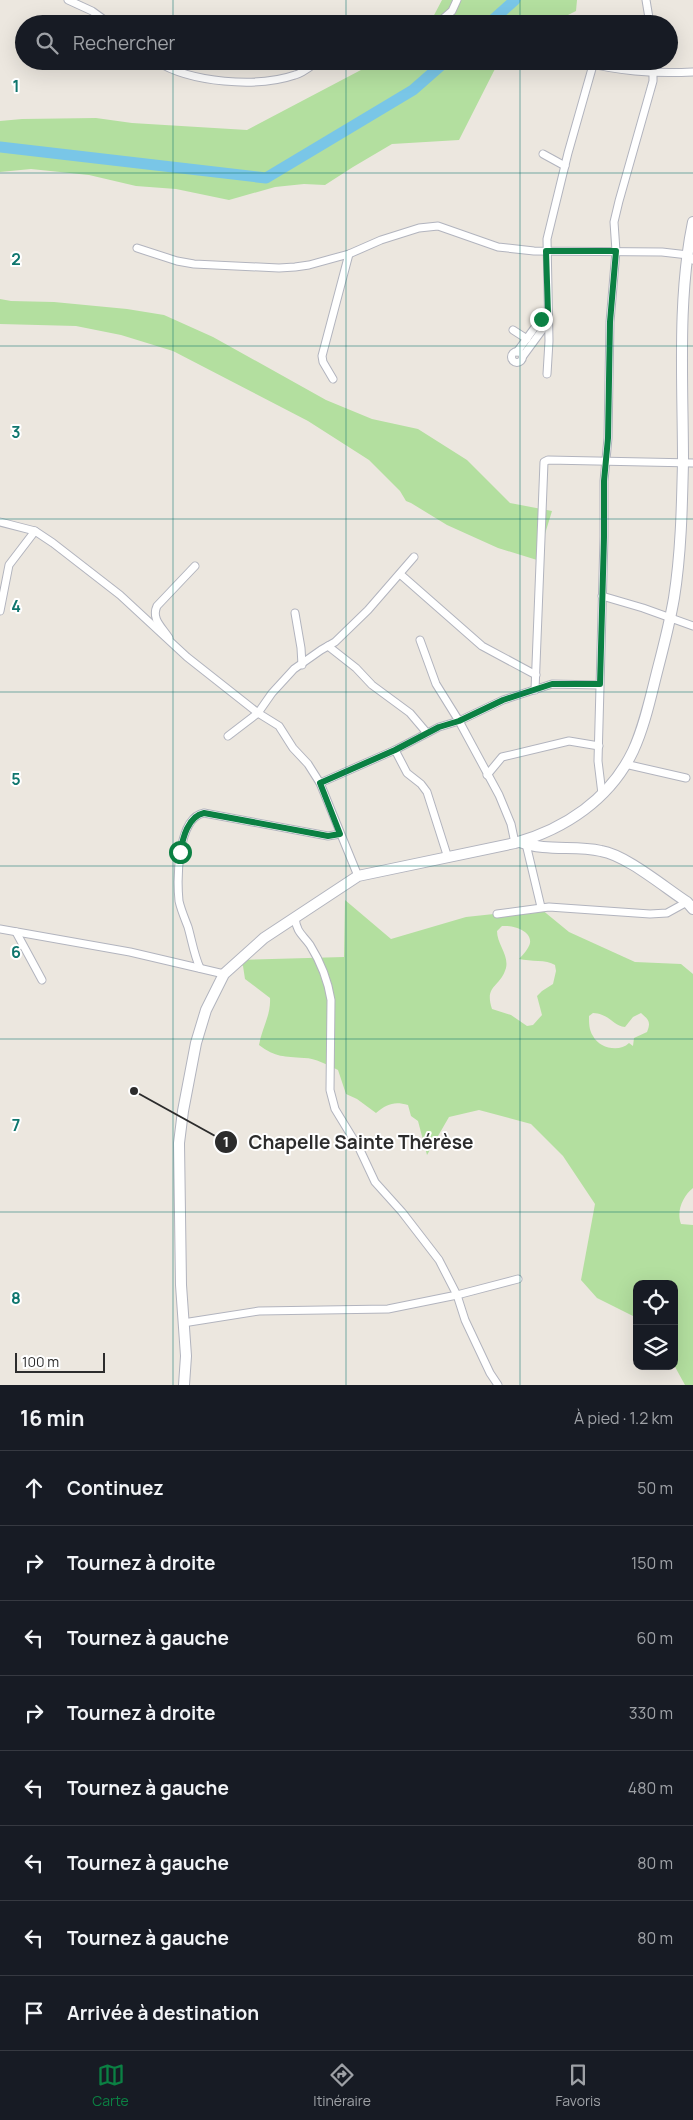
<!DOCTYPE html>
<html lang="fr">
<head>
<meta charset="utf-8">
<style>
	body { margin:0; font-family:Manrope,sans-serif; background:#20242c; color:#f1f3f6 }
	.controls { position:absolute; right:15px; bottom:15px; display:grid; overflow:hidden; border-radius:10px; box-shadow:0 5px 20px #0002 }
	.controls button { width:45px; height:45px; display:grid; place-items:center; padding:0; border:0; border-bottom:1px solid #363941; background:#171b24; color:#f1f3f6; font:25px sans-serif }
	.scale { position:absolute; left:15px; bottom:12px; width:90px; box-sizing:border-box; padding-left:5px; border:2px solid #2c2c2c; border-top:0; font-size:14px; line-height:18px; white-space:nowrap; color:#2c2c2c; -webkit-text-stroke:4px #fff; paint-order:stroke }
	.stop { position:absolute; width:15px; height:15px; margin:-11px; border:4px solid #0b8043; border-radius:50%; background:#fff }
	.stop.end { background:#0b8043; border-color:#fff; box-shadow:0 1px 5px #0008 }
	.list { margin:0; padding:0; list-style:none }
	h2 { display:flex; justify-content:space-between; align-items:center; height:65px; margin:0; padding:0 20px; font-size:21px }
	h2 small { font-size:16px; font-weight:400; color:#9ea1a6 }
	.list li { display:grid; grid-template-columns:32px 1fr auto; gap:15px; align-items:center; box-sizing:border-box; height:75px; padding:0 20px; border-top:1px solid #363941 }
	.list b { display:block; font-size:19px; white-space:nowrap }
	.list em { font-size:16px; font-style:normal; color:#9ea1a6 }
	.icon { flex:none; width:28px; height:28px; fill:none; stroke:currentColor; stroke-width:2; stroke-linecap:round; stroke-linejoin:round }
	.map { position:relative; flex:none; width:693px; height:1385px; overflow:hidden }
	.search { position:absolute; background:#171b24; box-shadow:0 5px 20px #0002; left:15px; right:15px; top:15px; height:55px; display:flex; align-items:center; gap:12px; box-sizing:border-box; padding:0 18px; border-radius:28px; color:#9ea1a6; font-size:19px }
	.sheet { height:665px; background:#171b24 }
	nav { display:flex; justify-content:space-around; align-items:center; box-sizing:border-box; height:70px; border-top:1px solid #363941; background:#171b24; font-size:14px; color:#9ea1a6 }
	nav a { display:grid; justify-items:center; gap:2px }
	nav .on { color:#0b8043 }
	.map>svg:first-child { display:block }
	.green { fill:#b3df9f; fill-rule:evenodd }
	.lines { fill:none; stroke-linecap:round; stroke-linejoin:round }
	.river { stroke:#79c6e7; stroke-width:11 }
	.street-casing { stroke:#b2b4be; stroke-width:9 }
	.secondary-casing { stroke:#b2b4be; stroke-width:12 }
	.street { stroke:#fff; stroke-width:7 }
	.secondary { stroke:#fff; stroke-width:10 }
	.route { stroke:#0b8043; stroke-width:6 }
	.grid { fill:none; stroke:#0f766e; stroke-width:1; stroke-opacity:0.55 }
	.grid-label { font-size:16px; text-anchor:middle; font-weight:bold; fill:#0f766e; stroke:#fff; stroke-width:4; stroke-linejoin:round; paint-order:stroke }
	.leader { fill:none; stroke:#2c2c2c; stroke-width:2 }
	.callout-dot { fill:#2c2c2c; stroke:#fff; stroke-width:2 }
	.mark-label { font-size:15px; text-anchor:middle; font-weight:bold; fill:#fff }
	.callout-label { font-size:19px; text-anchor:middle; font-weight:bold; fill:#2c2c2c; stroke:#fff; stroke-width:4; stroke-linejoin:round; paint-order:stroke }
</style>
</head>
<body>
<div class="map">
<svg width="693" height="1385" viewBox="0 0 693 1385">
	<rect width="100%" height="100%" fill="#ece7df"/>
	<g class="green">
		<polygon points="442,0 577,0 576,11 550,24 425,24 432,19"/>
		<polygon points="378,61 499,61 459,140 392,144 353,167 325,185 304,184 275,187 229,200 176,189 136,186 89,175 31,169 0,172 0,121 22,119 96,118 132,123 247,130"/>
		<polygon points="0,299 11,301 54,302 127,309 164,315 213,337 326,400 372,419 418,429 467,460 510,503 552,511 537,560 498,548 447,525 411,503 406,501 400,491 369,460 308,421 173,351 121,335 76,326 0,324"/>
		<path d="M345,900l46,39 75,-22 75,-8 28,23 66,30 46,2 12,10v214c-10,8 -17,23 -12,36l12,1v160h-8l-11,-20v-81h-37v34l-40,-20 -16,-18 14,-76 -32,-48 -32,-32 -52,-14 -30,7 -22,38 -9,-34 -7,-5 -3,-11c-14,-4 -21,-1 -32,8l-19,-14 -11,-5 -8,-24c-11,-5 -22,-12 -34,-12 -20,-2 -28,0 -45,-13 3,-17 12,-30 11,-47l-25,-19 -2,-13 -7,-6 108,-3zM502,926c9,-1 30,4 28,17 -1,5 -7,12 -11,16 12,3 27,0 36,6l1,6 -3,13 -11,7 -5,5 5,19 -9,10 -6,1 -16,-11 -19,-6c-8,-24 8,-21 14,-41 3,-13 -9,-24 -9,-37zM593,1013c17,1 20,13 32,14l8,-10 8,-4c8,7 10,9 6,19l-13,6 -1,8 -4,-3c-10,10 -30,5 -36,-7 -4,-6 -4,-13 -4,-20z"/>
	</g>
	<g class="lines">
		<g class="river">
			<polyline points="488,24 515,0"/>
			<polyline points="0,147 266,178 413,90 446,61"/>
		</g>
		<g class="street-casing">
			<g id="street">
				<polyline points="68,0 92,11 110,24"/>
				<polyline points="646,0 650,24"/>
				<polyline points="437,24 452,11 457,0"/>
				<path d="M156,61c35,22 101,27 139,14 8,-2 16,-9 23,-14"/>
				<path d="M578,61c41,10 73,13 115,11"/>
				<polyline points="543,154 565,166"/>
				<polyline points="137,248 177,261 194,264 279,268 295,267 309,265 349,254 381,240 419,228 438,226 498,247 534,251 662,252 688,255 693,260"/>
				<polyline points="513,330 527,339"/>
				<circle cx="517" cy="357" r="5.5"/>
				<polyline points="517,352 541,319 548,313"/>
				<polyline points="523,356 548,322"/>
				<polyline points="547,374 549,341 547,239 568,153 593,65"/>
				<polyline points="333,379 323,362 322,356 349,254"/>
				<polyline points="0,522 35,531 53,543 120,595 187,657 258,713 279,726 293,748 308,764 320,783 358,876"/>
				<polyline points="400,574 482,646 536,675"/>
				<polyline points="602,596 643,608 693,626"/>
				<polyline points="0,611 9,565 35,531"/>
				<polyline points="295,613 301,648 302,665"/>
				<path d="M169,638c-7,-11 -18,-19 -12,-32l38,-40"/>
				<polyline points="420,640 436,684 459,721 499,795 511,824 515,843"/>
				<polyline points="328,646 356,668 372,685 410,713 427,733"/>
				<polyline points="535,690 544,462 548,460 693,463"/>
				<polyline points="228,736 258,713 272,693 294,669 321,650 335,642 368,610 414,557"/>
				<polyline points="395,750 407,773 421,784 427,792 448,858"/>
				<polyline points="625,764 686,778"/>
				<polyline points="487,775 502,757 569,741 599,746"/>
				<polyline points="320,783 395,750 439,727 459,721 503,700 552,684 599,685"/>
				<polyline points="602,794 598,761 604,537 604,481 608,438 610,322 616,251 614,222 619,201 653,81 653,61"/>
				<polyline points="526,844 541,907"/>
				<polyline points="497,914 549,907 650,914 667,913 687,902"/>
				<path d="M295,918c2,15 7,16 15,27 10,16 18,36 21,55l-1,90 5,19 25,41 15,32 27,30 37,48 18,35 8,25 25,53 8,12"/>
				<polyline points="0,929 130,952 224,974"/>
				<polyline points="16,932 42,980"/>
				<path d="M200,968c-6,-13 -8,-27 -12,-41 -3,-8 -7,-17 -9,-26 -2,-21 -2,-83 25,-88l124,23 12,-2"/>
				<polyline points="183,1323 259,1311 388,1309 457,1295 518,1279"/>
			</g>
		</g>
		<g class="secondary-casing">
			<g id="secondary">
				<path d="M520,842c27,10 54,3 81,9 25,4 63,36 86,51l6,7"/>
				<path d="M184,1385l2,-29 -5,-71 -2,-142 4,-32 13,-68 10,-33 18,-36 40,-36 94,-62 157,-33c50,-14 95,-44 118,-92 12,-26 18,-56 25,-83 6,-23 12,-47 16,-70 7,-44 8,-91 9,-136 0,-79 -6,-163 10,-240"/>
			</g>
		</g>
		<use href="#street" class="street"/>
		<use href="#secondary" class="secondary"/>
	</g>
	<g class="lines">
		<path class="route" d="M180,852c3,-14 8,-36 24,-39l124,23 12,-2 -20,-51 75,-33 44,-23 20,-6 44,-21 49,-16h48l4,-147v-56l4,-43 2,-116 6,-71h-70l2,62 -7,6"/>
	</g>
	<path class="grid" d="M173,0v24M346,0v24M520,0v24M173,61v1324M346,61v1324M520,61v1324M0,173h693M0,346h693M0,519h693M0,692h693M0,866h693M0,1039h693M0,1212h693"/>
	<g class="grid-label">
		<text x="16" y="92">1</text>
		<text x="16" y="265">2</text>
		<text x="16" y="438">3</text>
		<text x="16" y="612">4</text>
		<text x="16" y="785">5</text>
		<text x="16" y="958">6</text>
		<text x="16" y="1131">7</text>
		<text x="16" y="1304">8</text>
	</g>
	<path class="leader" d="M134 1091L226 1142"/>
	<g class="callout-dot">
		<circle cx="134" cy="1091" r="5"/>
		<circle cx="226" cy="1142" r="12"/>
	</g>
	<g class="mark-label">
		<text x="226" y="1147">1</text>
	</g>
	<g class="callout-label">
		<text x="361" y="1149">Chapelle Sainte Thérèse</text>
	</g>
</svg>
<div class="controls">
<button><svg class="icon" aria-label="locate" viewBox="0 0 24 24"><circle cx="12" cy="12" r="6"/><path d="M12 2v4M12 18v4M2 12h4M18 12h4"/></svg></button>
<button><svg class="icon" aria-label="layers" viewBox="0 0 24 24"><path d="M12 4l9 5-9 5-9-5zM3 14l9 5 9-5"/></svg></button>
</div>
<div class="scale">100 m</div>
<div class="stop" style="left:180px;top:852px"></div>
<div class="stop end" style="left:541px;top:319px"></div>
<div class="search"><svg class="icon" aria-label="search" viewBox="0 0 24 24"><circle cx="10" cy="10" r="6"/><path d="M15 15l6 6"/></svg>Rechercher</div>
</div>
<section class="sheet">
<h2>16 min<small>À pied · 1.2 km</small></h2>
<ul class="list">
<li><svg class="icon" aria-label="ahead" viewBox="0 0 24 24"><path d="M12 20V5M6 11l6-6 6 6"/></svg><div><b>Continuez</b></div><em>50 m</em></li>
<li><svg class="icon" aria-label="right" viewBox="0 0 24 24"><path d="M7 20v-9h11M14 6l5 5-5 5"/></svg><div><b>Tournez à droite</b></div><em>150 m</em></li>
<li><svg class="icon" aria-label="left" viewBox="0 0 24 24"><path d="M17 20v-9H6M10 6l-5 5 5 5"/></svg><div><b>Tournez à gauche</b></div><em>60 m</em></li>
<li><svg class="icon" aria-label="right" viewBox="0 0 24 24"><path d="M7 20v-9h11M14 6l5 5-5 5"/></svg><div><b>Tournez à droite</b></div><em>330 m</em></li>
<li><svg class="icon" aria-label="left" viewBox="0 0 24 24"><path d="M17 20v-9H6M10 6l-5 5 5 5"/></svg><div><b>Tournez à gauche</b></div><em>480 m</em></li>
<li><svg class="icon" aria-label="left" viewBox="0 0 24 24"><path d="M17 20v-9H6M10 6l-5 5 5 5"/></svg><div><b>Tournez à gauche</b></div><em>80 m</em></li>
<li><svg class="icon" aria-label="left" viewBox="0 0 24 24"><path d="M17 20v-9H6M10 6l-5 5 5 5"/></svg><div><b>Tournez à gauche</b></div><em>80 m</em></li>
<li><svg class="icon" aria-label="arrive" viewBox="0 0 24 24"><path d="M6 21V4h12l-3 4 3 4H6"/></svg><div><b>Arrivée à destination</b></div></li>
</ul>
</section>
<nav>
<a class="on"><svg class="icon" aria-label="map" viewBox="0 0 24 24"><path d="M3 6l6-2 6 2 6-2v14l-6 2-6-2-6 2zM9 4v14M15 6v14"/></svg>Carte</a>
<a><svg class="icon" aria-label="directions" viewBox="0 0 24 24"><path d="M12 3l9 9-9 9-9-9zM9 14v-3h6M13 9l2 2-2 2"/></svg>Itinéraire</a>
<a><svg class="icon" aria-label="saved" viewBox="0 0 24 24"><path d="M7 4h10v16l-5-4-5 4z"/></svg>Favoris</a>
</nav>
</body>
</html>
